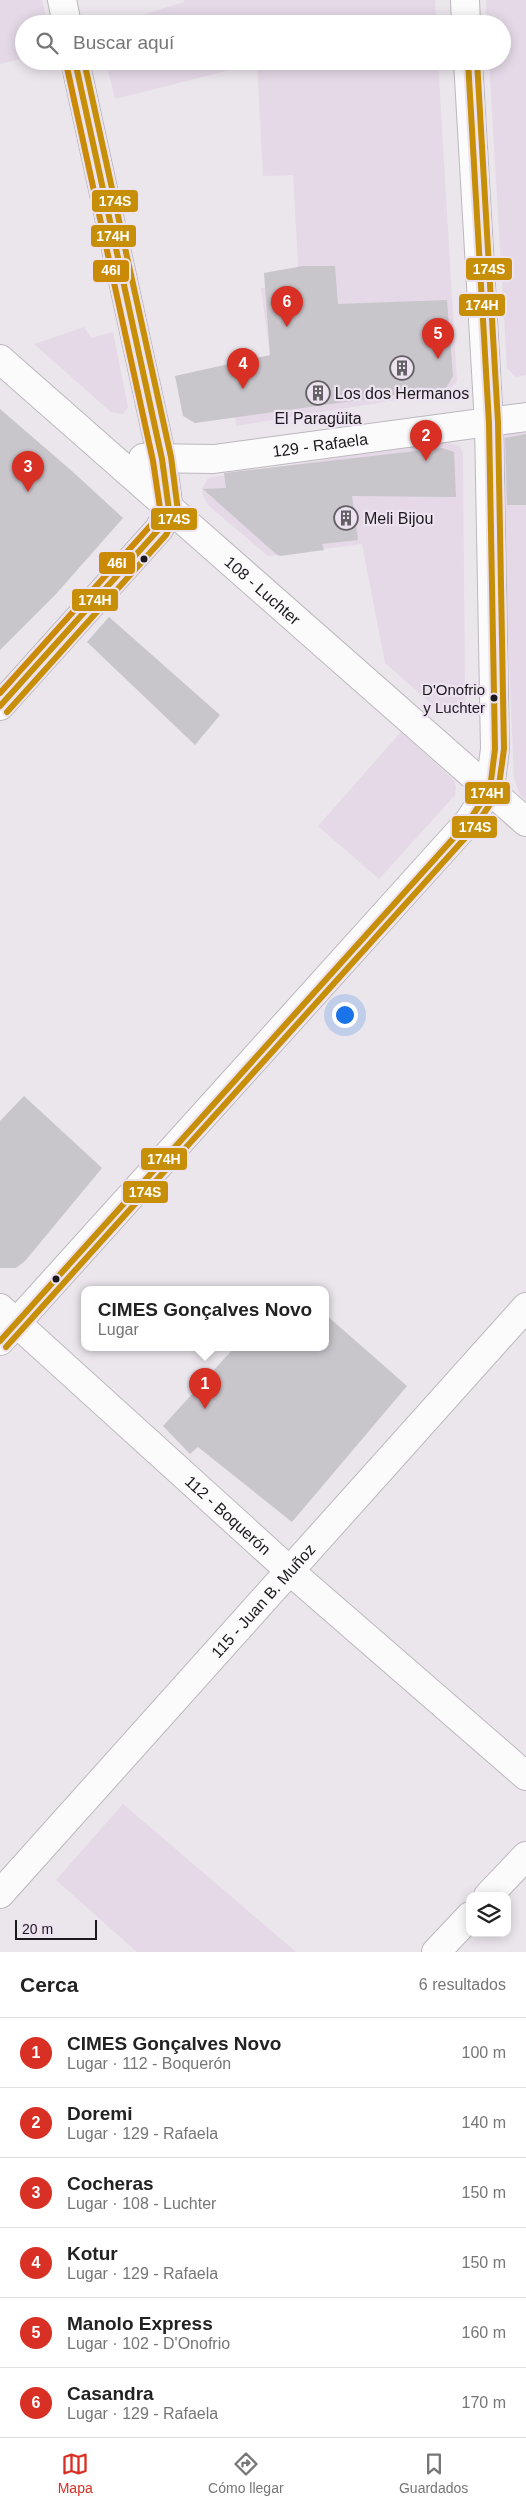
<!DOCTYPE html>
<html lang="es">
<head>
<meta charset="utf-8">
<style>
	body { margin:0; font-family:Helvetica,sans-serif; background:#f6f6f6; color:#222 }
	.controls { position:absolute; right:15px; bottom:15px; display:grid; overflow:hidden; border-radius:10px; box-shadow:0 2px 12px #0003 }
	.controls button { width:45px; height:45px; display:grid; place-items:center; padding:0; border:0; border-bottom:1px solid #e0e0e0; background:#fff; color:#222; font:25px sans-serif }
	.scale { position:absolute; left:15px; bottom:12px; width:82px; box-sizing:border-box; padding-left:5px; border:2px solid #1c191d; border-top:0; font-size:14px; line-height:18px; white-space:nowrap; color:#1c191d; -webkit-text-stroke:4px #ede2ef; paint-order:stroke }
	.you { position:absolute; left:344px; top:1014px; width:18px; height:18px; margin:-12px; border:4px solid #fff; border-radius:50%; background:#1a73e8; box-shadow:0 0 0 8px #1a73e833 }
	.badge { display:grid; place-items:center; width:32px; height:32px; border-radius:50%; background:#d93025; color:#fff; font-size:16px; font-weight:700 }
	.pin { position:absolute; translate:-50% -41px; filter:drop-shadow(0 1px 2px #0008) }
	.pin::after { content:''; position:absolute; top:26px; width:18px; height:15px; background:inherit; clip-path:polygon(0 0,100% 0,50% 100%) }
	.popup { position:absolute; left:81px; top:1286px; width:248px; height:65px; box-sizing:border-box; display:grid; place-content:center; border-radius:10px; background:#fff; filter:drop-shadow(0 1px 4px #0005); font-size:16px; white-space:nowrap; color:#767676 }
	.popup b { font-size:19px; color:#222 }
	.popup::after { content:''; position:absolute; left:50%; top:100%; margin-left:-10px; border:10px solid transparent; border-top-color:#fff }
	.list { margin:0; padding:0; list-style:none }
	h2 { display:flex; justify-content:space-between; align-items:center; height:65px; margin:0; padding:0 20px; font-size:21px }
	h2 small { font-size:16px; font-weight:400; color:#767676 }
	.list li { display:grid; grid-template-columns:32px 1fr auto; gap:15px; align-items:center; box-sizing:border-box; height:70px; padding:0 20px; border-top:1px solid #e0e0e0 }
	.list b { display:block; font-size:19px; white-space:nowrap }
	.list p { margin:0; font-size:16px; white-space:nowrap; color:#767676 }
	.list em { font-size:16px; font-style:normal; color:#767676 }
	.icon { flex:none; width:28px; height:28px; fill:none; stroke:currentColor; stroke-width:2; stroke-linecap:round; stroke-linejoin:round }
	.map { position:relative; flex:none; width:526px; height:1952px; overflow:hidden }
	.search { position:absolute; background:#fff; box-shadow:0 2px 12px #0003; left:15px; right:15px; top:15px; height:55px; display:flex; align-items:center; gap:12px; box-sizing:border-box; padding:0 18px; border-radius:28px; color:#767676; font-size:19px }
	.sheet { height:485px; background:#fff }
	nav { display:flex; justify-content:space-around; align-items:center; box-sizing:border-box; height:70px; border-top:1px solid #e0e0e0; background:#fff; font-size:14px; color:#767676 }
	nav a { display:grid; justify-items:center; gap:2px }
	nav .on { color:#d93025 }
	.map>svg:first-child { display:block }
	.built { fill:#e5d9e7 }
	.building { fill:#c8c5cb }
	.lines { fill:none; stroke-linecap:round; stroke-linejoin:round }
	.minor-casing { stroke:#bcb8bd; stroke-width:30 }
	.minor { stroke:#fcfbfc; stroke-width:28 }
	.bus-1-casing { stroke:#ede2ef; stroke-width:10 }
	.bus-2-casing { stroke:#ede2ef; stroke-width:10 }
	.bus-3-casing { stroke:#ede2ef; stroke-width:10 }
	.bus-1 { stroke:#c68f07; stroke-width:6 }
	.bus-2 { stroke:#c68f07; stroke-width:6 }
	.bus-3 { stroke:#cb8a06; stroke-width:6 }
	.bus-dot { fill:#1c191d; stroke:#ede2ef; stroke-width:2 }
	.labels { text-anchor:middle; stroke-width:4.5; stroke-linejoin:round; paint-order:stroke }
	.bus-label { font-size:15px; fill:#1c191d; stroke:#ede2ef; text-anchor:end }
	.poi-label { font-size:16px; fill:#1c191d; stroke:#ede2ef }
	.street-label { font-size:16px; fill:#1c191d; stroke:#ede2ef }
	.line-badge { stroke:#ede2ef; stroke-width:2 }
	.badge-label { font-size:14px; text-anchor:middle; font-weight:bold; fill:#fff }
</style>
</head>
<body>
<div class="map">
<svg width="526" height="1952" viewBox="0 0 526 1952">
	<rect width="100%" height="100%" fill="#ebe5ec"/>
	<g class="built">
		<polygon points="0,0 42,0 47,24 24,24 24,58 0,64"/>
		<polygon points="184,0 435,0 436,24 113,24 184,2"/>
		<polygon points="486,0 526,0 526,375 516,377 507,368 489,61 502,61 502,24 487,24"/>
		<polygon points="106,61 438,61 457,382 446,392 236,426 233,364 270,356 261,288 299,282 293,175 263,176 257,63 115,99"/>
		<polygon points="84,327 91,338 113,332 128,407 123,414 111,412 34,344"/>
		<polygon points="526,428 526,800 520,795 514,778 500,449 506,434"/>
		<polygon points="443,441 460,446 463,453 465,704 442,713 385,663 362,544 268,556 209,506 203,496 202,489 208,478"/>
		<polygon points="401,732 454,780 456,788 455,795 379,879 318,826"/>
		<polygon points="123,1804 296,1952 137,1952 56,1880"/>
	</g>
	<g class="building">
		<polygon points="303,266 335,266 338,304 447,300 453,376 446,388 195,423 183,416 175,376 270,355 264,273"/>
		<polygon points="0,409 73,472 123,518 56,594 0,650"/>
		<polygon points="526,434 526,505 507,505 505,438"/>
		<polygon points="442,448 454,452 456,497 352,496 358,540 322,544 324,550 280,556 276,554 203,489 226,488 224,473"/>
		<polygon points="109,617 220,715 195,745 87,642"/>
		<polygon points="24,1096 102,1168 25,1261 16,1268 0,1268 0,1121"/>
		<polygon points="325,1314 407,1386 292,1522 198,1447 190,1454 163,1426 234,1348 325,1348"/>
	</g>
	<g class="lines">
		<g class="minor-casing">
			<g id="minor">
				<polyline points="62,0 67,24"/>
				<polyline points="465,0 466,24"/>
				<polyline points="75,61 162,459 169,510"/>
				<path id="s1" d="M0,359l526,463"/>
				<path id="s2" d="M143,458l71,1 312,-42"/>
				<polyline points="0,706 159,529 169,510"/>
				<path id="s3" d="M0,1308l291,264 235,204"/>
				<polyline points="0,1341 469,821 490,789 495,749 489,423 468,61"/>
				<path id="s4" d="M0,1894l526,-587"/>
				<polyline points="488,1896 526,1856"/>
				<polyline points="436,1952 470,1916"/>
			</g>
		</g>
		<use href="#minor" class="minor"/>
		<g class="bus-1-casing">
			<g id="bus-1">
				<polyline points="0,706 159,529 169,510 162,459 75,61"/>
				<polyline points="0,1341 469,821 490,789 495,749 489,423 468,61"/>
			</g>
		</g>
		<g class="bus-2-casing">
			<g id="bus-2">
				<polyline points="7,712 166,535 178,511 171,457 84,61"/>
				<polyline points="6,1347 475,827 498,792 504,749 498,422 477,61"/>
			</g>
		</g>
		<g class="bus-3-casing">
			<polyline id="bus-3" points="0,693 152,524 160,508 153,461 66,63"/>
		</g>
		<use href="#bus-1" class="bus-1"/>
		<use href="#bus-2" class="bus-2"/>
		<use href="#bus-3" class="bus-3"/>
	</g>
	<defs>
		<g id="building-ring" transform="scale(1.25)"><circle r="9.5" fill="#ede2ef" stroke="#646065" stroke-width="1.5"/><path d="M-4-6H4V6H1V3H-1V6H-4ZM-2.5-4.3h1.7v1.8h-1.7ZM.8-4.3h1.7v1.8H.8ZM-2.5-1h1.7V.8h-1.7ZM.8-1h1.7V.8H.8Z" fill="#646065"/></g>
	</defs>
	<g fill-rule="evenodd">
		<use href="#building-ring" x="402" y="368"/>
		<use href="#building-ring" x="318" y="393"/>
		<use href="#building-ring" x="346" y="518"/>
	</g>
	<g class="bus-dot">
		<circle cx="144" cy="559" r="4.5"/>
		<circle cx="494" cy="698" r="4.5"/>
		<circle cx="56" cy="1279" r="4.5"/>
	</g>
	<g class="labels">
		<g class="bus-label">
			<text x="485" y="695">D'Onofrio<tspan x="485" dy="18">y Luchter</tspan></text>
		</g>
		<g class="poi-label">
			<text x="402" y="399">Los dos Hermanos</text>
			<text x="318" y="424">El Paragüita</text>
			<text x="364" y="524" text-anchor="start">Meli Bijou</text>
		</g>
		<g class="street-label">
			<text dy="6" stroke="none"><textPath href="#s2" startOffset="178">129 - Rafaela</textPath></text>
			<text dy="6" stroke="none"><textPath href="#s1" startOffset="350">108 - Luchter</textPath></text>
			<text dy="6" stroke="none"><textPath href="#s3" startOffset="308">112 - Boquerón</textPath></text>
			<text dy="6" stroke="none"><textPath href="#s4" startOffset="394">115 - Juan B. Muñoz</textPath></text>
		</g>
	</g>
	<g class="line-badge">
		<rect x="91" y="189" width="48" height="24" rx="5" fill="#c68f07"/>
		<rect x="90" y="224" width="47" height="24" rx="5" fill="#c68f07"/>
		<rect x="465" y="257" width="48" height="24" rx="5" fill="#c68f07"/>
		<rect x="92" y="259" width="38" height="24" rx="5" fill="#cb8a06"/>
		<rect x="458" y="293" width="48" height="24" rx="5" fill="#c68f07"/>
		<rect x="150" y="507" width="48" height="24" rx="5" fill="#c68f07"/>
		<rect x="98" y="551" width="38" height="24" rx="5" fill="#cb8a06"/>
		<rect x="71" y="588" width="48" height="24" rx="5" fill="#c68f07"/>
		<rect x="464" y="781" width="47" height="24" rx="5" fill="#c68f07"/>
		<rect x="451" y="815" width="47" height="24" rx="5" fill="#c68f07"/>
		<rect x="140" y="1147" width="48" height="24" rx="5" fill="#c68f07"/>
		<rect x="122" y="1180" width="47" height="24" rx="5" fill="#c68f07"/>
	</g>
	<g class="badge-label">
		<text x="115" y="206">174S</text>
		<text x="113" y="241">174H</text>
		<text x="489" y="274">174S</text>
		<text x="111" y="275">46I</text>
		<text x="482" y="310">174H</text>
		<text x="174" y="524">174S</text>
		<text x="117" y="568">46I</text>
		<text x="95" y="605">174H</text>
		<text x="487" y="798">174H</text>
		<text x="475" y="832">174S</text>
		<text x="164" y="1164">174H</text>
		<text x="145" y="1197">174S</text>
	</g>
</svg>
<div class="controls">
<button><svg class="icon" aria-label="layers" viewBox="0 0 24 24"><path d="M12 4l9 5-9 5-9-5zM3 14l9 5 9-5"/></svg></button>
</div>
<div class="scale">20 m</div>
<div class="you"></div>
<div class="pin badge" style="left:205px;top:1409px">1</div>
<div class="popup"><b>CIMES Gonçalves Novo</b>Lugar</div>
<div class="pin badge" style="left:426px;top:461px">2</div>
<div class="pin badge" style="left:28px;top:492px">3</div>
<div class="pin badge" style="left:243px;top:389px">4</div>
<div class="pin badge" style="left:438px;top:359px">5</div>
<div class="pin badge" style="left:287px;top:327px">6</div>
<div class="search"><svg class="icon" aria-label="search" viewBox="0 0 24 24"><circle cx="10" cy="10" r="6"/><path d="M15 15l6 6"/></svg>Buscar aquí</div>
</div>
<section class="sheet">
<h2>Cerca<small>6 resultados</small></h2>
<ul class="list">
<li><span class="badge">1</span><div><b>CIMES Gonçalves Novo</b><p>Lugar · 112 - Boquerón</p></div><em>100 m</em></li>
<li><span class="badge">2</span><div><b>Doremi</b><p>Lugar · 129 - Rafaela</p></div><em>140 m</em></li>
<li><span class="badge">3</span><div><b>Cocheras</b><p>Lugar · 108 - Luchter</p></div><em>150 m</em></li>
<li><span class="badge">4</span><div><b>Kotur</b><p>Lugar · 129 - Rafaela</p></div><em>150 m</em></li>
<li><span class="badge">5</span><div><b>Manolo Express</b><p>Lugar · 102 - D'Onofrio</p></div><em>160 m</em></li>
<li><span class="badge">6</span><div><b>Casandra</b><p>Lugar · 129 - Rafaela</p></div><em>170 m</em></li>
</ul>
</section>
<nav>
<a class="on"><svg class="icon" aria-label="map" viewBox="0 0 24 24"><path d="M3 6l6-2 6 2 6-2v14l-6 2-6-2-6 2zM9 4v14M15 6v14"/></svg>Mapa</a>
<a><svg class="icon" aria-label="directions" viewBox="0 0 24 24"><path d="M12 3l9 9-9 9-9-9zM9 14v-3h6M13 9l2 2-2 2"/></svg>Cómo llegar</a>
<a><svg class="icon" aria-label="saved" viewBox="0 0 24 24"><path d="M7 4h10v16l-5-4-5 4z"/></svg>Guardados</a>
</nav>
</body>
</html>
